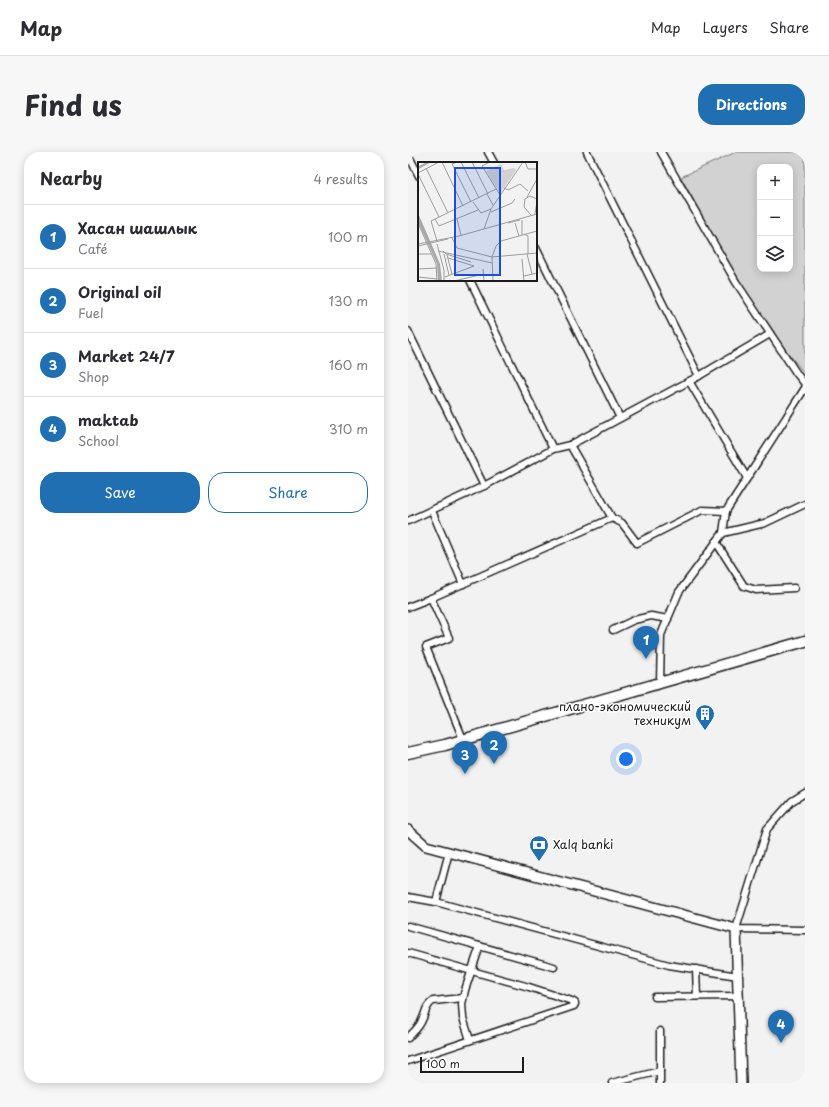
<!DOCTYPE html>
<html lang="en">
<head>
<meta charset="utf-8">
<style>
	body { margin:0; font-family:"Playpen Sans",sans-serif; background:#f7f7f7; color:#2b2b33 }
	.controls { position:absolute; right:12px; top:12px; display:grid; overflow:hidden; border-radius:8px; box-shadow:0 2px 10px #0003 }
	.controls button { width:36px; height:36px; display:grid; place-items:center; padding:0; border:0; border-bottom:1px solid #e1e1e2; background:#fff; color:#2b2b33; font:20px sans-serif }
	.scale { position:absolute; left:12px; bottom:10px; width:104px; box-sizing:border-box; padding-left:4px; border:2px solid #1c1c1c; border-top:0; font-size:11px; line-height:14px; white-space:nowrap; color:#1c1c1c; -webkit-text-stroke:3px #fff; paint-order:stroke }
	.you { position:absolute; left:218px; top:607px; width:14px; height:14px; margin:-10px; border:3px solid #fff; border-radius:50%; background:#1a73e8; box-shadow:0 0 0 6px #1a73e833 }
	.badge { display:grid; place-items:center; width:26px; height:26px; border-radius:50%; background:#1f6fb2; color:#fff; font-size:13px; font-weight:700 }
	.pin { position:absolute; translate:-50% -33px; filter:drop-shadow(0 1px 2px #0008) }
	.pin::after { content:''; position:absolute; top:21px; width:14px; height:12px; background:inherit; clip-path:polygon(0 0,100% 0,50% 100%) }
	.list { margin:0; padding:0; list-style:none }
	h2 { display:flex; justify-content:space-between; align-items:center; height:52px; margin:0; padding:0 16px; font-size:17px }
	h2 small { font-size:13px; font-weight:400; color:#7c7c81 }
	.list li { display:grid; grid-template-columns:26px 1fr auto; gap:12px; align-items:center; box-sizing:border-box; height:64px; padding:0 16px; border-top:1px solid #e1e1e2 }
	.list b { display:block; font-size:15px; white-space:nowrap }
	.list p { margin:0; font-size:13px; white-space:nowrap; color:#7c7c81 }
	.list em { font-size:13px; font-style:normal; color:#7c7c81 }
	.actions { display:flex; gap:8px; padding:12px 16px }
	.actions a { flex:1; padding:9px 0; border:1px solid #1f6fb2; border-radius:16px; text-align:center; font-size:14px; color:#1f6fb2 }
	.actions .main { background:#1f6fb2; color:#fff }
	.icon { flex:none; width:22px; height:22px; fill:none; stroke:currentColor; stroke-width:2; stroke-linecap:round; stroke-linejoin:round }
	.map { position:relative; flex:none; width:397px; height:931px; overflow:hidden; border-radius:16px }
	header { display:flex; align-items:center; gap:24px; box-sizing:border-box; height:56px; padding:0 20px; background:#fff; border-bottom:1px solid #e1e1e2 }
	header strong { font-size:19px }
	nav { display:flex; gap:22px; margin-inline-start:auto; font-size:14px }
	.intro { display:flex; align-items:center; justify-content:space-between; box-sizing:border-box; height:96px; padding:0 24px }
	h1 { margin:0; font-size:28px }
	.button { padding:10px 18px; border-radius:16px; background:#1f6fb2; color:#fff; font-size:14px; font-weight:700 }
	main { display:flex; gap:24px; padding:0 24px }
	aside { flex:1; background:#fff; border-radius:16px; box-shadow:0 2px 10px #0003 }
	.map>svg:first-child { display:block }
	.green { fill:#d2d2d2; stroke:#777; fill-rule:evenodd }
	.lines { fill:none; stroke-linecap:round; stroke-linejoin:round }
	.street-casing { stroke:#1c1c1c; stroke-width:9 }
	.secondary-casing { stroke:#1c1c1c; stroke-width:12 }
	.primary-casing { stroke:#1c1c1c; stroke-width:13 }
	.street { stroke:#fff; stroke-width:6 }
	.secondary { stroke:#fff; stroke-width:9 }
	.primary { stroke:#fff; stroke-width:10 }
	.labels { text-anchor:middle; stroke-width:3; stroke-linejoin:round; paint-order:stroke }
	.poi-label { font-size:12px; fill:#1c1c1c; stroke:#fff; text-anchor:end }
	.inset-river { fill:none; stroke:#a8a8a8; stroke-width:2 }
	.inset-road { fill:none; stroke:#9c9c9c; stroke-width:1 }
	.view { fill:#1d4ed8; fill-opacity:0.15; stroke:#1d4ed8; stroke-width:2 }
	.inset-edge { fill:none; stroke:#1c1c1c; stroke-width:2 }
</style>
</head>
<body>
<header>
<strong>Map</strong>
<nav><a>Map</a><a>Layers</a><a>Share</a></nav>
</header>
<div class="intro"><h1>Find us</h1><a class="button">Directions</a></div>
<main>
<aside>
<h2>Nearby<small>4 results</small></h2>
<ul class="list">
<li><span class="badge">1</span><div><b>Хасан шашлык</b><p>Café</p></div><em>100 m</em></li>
<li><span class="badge">2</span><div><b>Original oil</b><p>Fuel</p></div><em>130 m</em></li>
<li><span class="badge">3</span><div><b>Market 24/7</b><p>Shop</p></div><em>160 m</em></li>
<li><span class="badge">4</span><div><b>maktab</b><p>School</p></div><em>310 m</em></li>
</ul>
<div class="actions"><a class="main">Save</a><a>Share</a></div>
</aside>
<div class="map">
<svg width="397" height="931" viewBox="0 0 397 931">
	<rect width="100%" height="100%" fill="#f2f2f2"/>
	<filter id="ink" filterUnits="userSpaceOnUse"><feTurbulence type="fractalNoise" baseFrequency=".025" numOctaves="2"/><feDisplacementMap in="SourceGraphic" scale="8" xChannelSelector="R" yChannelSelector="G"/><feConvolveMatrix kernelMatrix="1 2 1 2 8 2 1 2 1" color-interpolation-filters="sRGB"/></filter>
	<g filter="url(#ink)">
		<path class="green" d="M328,0h69v222l-51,-63 -73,-134zM352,15h30v102h-30z"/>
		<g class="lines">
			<g class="street-casing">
				<g id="street">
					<polyline points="80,0 86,11"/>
					<polyline points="179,0 291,224"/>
					<polyline points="253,0 328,130 389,222 397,232"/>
					<polyline points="0,2 11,24"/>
					<polyline points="128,96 212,266"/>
					<polyline points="62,128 145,297"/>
					<polyline points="0,179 76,334"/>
					<polyline points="281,229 339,326"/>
					<polyline points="162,293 204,366 214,371 229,391 294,358 318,359"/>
					<polyline points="24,359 55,432"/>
					<polyline points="0,369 76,334 145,297 162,293 291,224 362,182"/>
					<polyline points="315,381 357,371 397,352"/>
					<polyline points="308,390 336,434 348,438 386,436"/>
					<polyline points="23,446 41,486 18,495 55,587"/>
					<polyline points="0,455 23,446 204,366"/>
					<polyline points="205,478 226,468 243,464 260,467"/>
					<polyline points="252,531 253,483 271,440 315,381 318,359 397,236"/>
					<polyline points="397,641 384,649 359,677 328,777 397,778"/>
					<polyline points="0,745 28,750 261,813 330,824"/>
					<polyline points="28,750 41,700"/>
					<polyline points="0,774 146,815"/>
					<polyline points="0,801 121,835 164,849 167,851 167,852 166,854 0,909"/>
					<polyline points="288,817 289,844"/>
					<polyline points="247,845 330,844"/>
					<polyline points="252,879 252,931"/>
					<path d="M0,886c4,-5 12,-11 14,-18 4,-7 3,-14 11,-19l30,-3"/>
					<polyline points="62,888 55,866 54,852 57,838 72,794"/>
					<polyline points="204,931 252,919"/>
				</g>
			</g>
			<g class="secondary-casing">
				<polyline id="secondary" points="0,678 18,694 328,777 333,931"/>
			</g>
			<g class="primary-casing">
				<polyline id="primary" points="0,601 37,593 397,489"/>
			</g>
			<use href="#street" class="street"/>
			<use href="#secondary" class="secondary"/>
			<use href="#primary" class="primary"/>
		</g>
	</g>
	<defs>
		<g id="building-pin" transform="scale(1)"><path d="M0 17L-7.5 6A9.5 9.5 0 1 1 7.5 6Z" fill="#1f6fb2" stroke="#fff"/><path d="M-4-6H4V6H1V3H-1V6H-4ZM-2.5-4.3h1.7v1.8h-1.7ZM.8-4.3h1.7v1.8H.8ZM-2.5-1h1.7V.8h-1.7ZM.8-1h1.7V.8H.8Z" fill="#fff"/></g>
		<g id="bank-pin" transform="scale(1)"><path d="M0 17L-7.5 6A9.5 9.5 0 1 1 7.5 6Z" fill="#1f6fb2" stroke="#fff"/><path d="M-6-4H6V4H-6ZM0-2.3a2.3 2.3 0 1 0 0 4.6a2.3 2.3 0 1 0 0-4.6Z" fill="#fff"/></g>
	</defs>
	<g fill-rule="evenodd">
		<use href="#building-pin" x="297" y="562"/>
		<use href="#bank-pin" x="131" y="693"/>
	</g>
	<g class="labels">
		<g class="poi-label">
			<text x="283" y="559">плано-экономический<tspan x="283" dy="14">техникум</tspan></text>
			<text x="145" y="697" text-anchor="start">Xalq banki</text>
		</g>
	</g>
	<g transform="translate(10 10)">
		<rect width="119" height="119" fill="#f2f2f2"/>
		<path d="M83,2l3,6 10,-2 2,2 -16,24 -14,-23z" fill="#d2d2d2"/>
		<path d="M0,51l22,51 2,17h-4l-1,-17 -19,-42z" fill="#a8a8a8"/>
		<path class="inset-river" d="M0,6l11,-6"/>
		<path class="inset-road" d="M24,0l21,44M39,0l-5,2 19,38M43,0l18,36M54,0l16,32M72,0l-8,4 18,29M107,0l3,7h9M8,6l22,45M0,11l21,-11M0,12l21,43M86,26l4,2 12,-6 8,7M69,32l6,11M109,35l10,-18M55,40l8,11 10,-4M73,50l21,-9 3,-4M117,52l2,-13M113,53l-7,-8 1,-8 5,-3 7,3M17,57l4,7 39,-16M39,57l4,16M0,61l18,41 1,17M90,61l12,-3M97,61l4,13M66,67l7,-20 32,-47M106,72l4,2v18M104,73v-15M34,76l5,10 35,9 45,-4M19,79l-6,-20 65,-32M0,82l41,-8 78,-22M19,82l7,26v11M0,84l30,-7M20,89l54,12M25,89l3,3 25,8M0,92h13M26,92l5,21M109,92l5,20M29,93l5,19M30,96l26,8M104,97l2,22M0,107l19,-1M65,107l1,12M106,114l13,-3M0,115l19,2M27,115l29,-11M36,119l30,-7M75,119l-1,-24 4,-11 5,-5 36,-10"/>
		<path class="view" d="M37,6h45v107h-45z"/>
		<rect width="119" height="119" class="inset-edge"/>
	</g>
</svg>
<div class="controls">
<button>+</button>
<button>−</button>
<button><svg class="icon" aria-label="layers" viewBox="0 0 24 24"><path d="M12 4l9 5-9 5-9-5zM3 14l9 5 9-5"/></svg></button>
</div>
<div class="scale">100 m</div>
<div class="you"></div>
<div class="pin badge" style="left:238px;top:507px">1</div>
<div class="pin badge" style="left:86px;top:612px">2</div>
<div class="pin badge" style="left:57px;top:622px">3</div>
<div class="pin badge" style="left:373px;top:891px">4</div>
</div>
</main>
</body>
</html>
